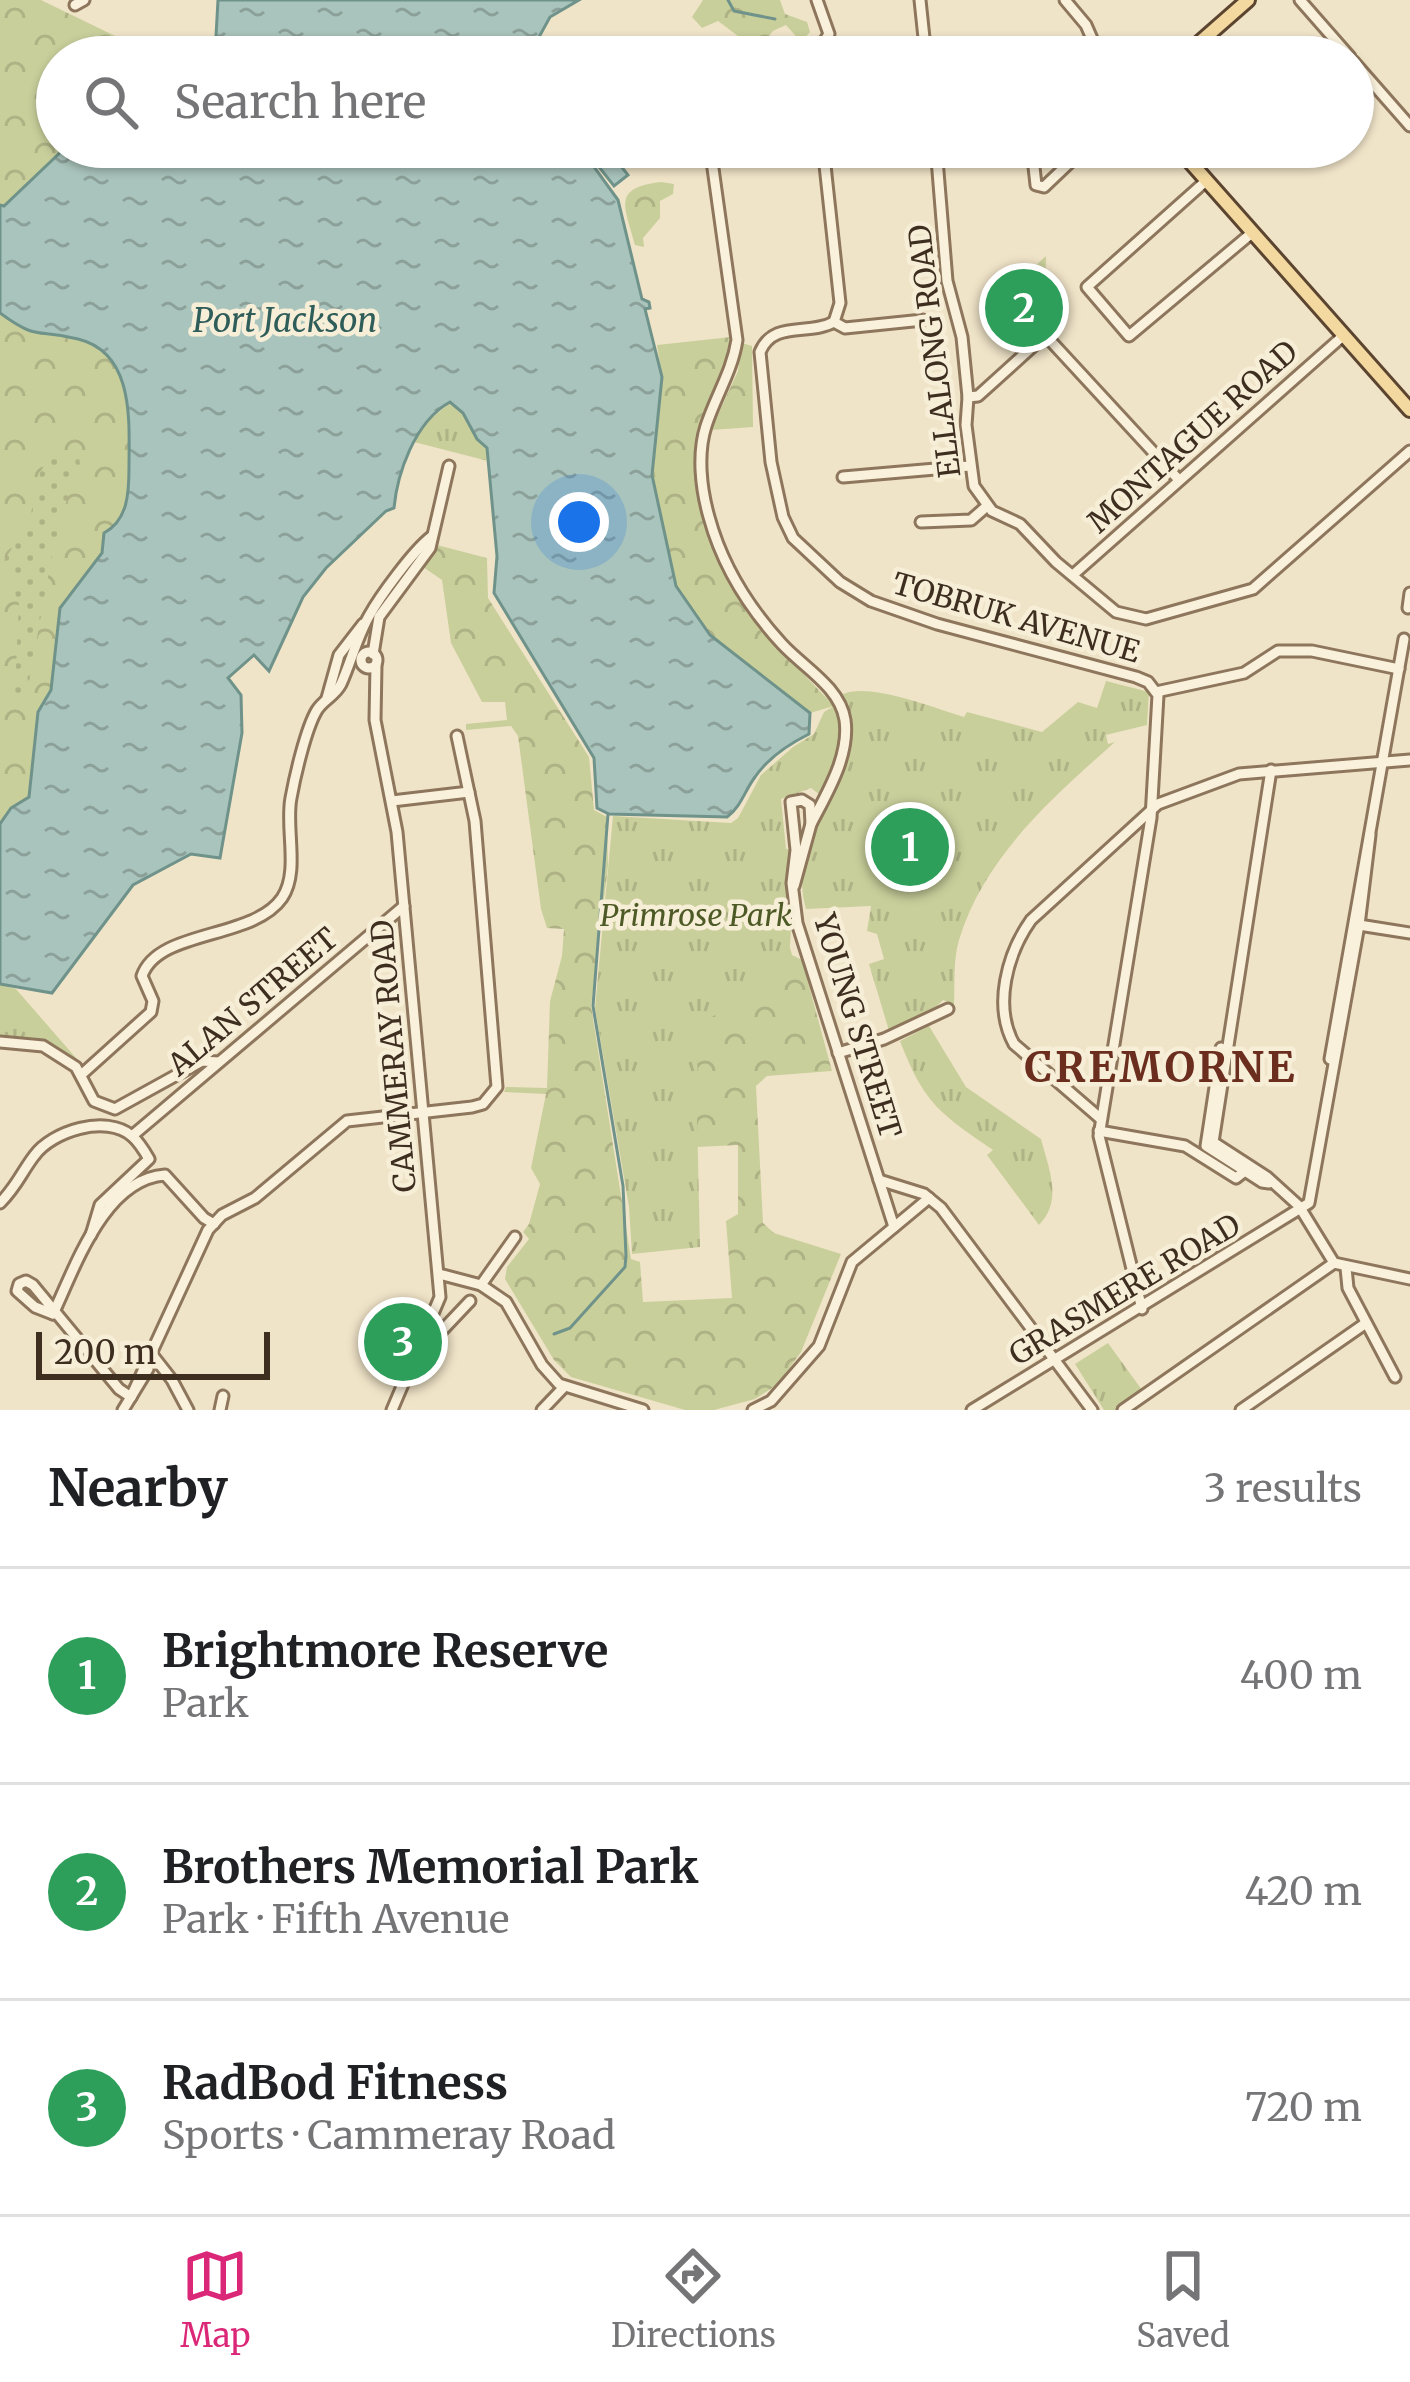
<!DOCTYPE html>
<html lang="en">
<head>
<meta charset="utf-8">
<style>
	body { margin:0; font-family:Merriweather,serif; background:#f6f6f6; color:#202124 }
	.scale { position:absolute; left:36px; bottom:30px; width:234px; box-sizing:border-box; padding-left:12px; border:6px solid #3d2e20; border-top:0; font-size:33px; line-height:42px; white-space:nowrap; color:#3d2e20; -webkit-text-stroke:9px #f7eed8; paint-order:stroke }
	.you { position:absolute; left:579px; top:522px; width:42px; height:42px; margin:-30px; border:9px solid #fff; border-radius:50%; background:#1a73e8; box-shadow:0 0 0 18px #1a73e833 }
	.badge { display:grid; place-items:center; width:78px; height:78px; border-radius:50%; background:#db2777; color:#fff; font-size:39px; font-weight:700 }
	.pin { position:absolute; translate:-50% -50%; border:6px solid #fff; box-shadow:0 3px 12px #0006 }
	.list { margin:0; padding:0; list-style:none }
	h2 { display:flex; justify-content:space-between; align-items:center; height:156px; margin:0; padding:0 48px; font-size:51px }
	h2 small { font-size:39px; font-weight:400; color:#757577 }
	.list li { display:grid; grid-template-columns:78px 1fr auto; gap:36px; align-items:center; box-sizing:border-box; height:216px; padding:0 48px; border-top:3px solid #e0e0e0 }
	.list b { display:block; font-size:45px; white-space:nowrap }
	.list p { margin:0; font-size:39px; white-space:nowrap; color:#757577 }
	.list em { font-size:39px; font-style:normal; color:#757577 }
	.icon { flex:none; width:66px; height:66px; fill:none; stroke:currentColor; stroke-width:2; stroke-linecap:round; stroke-linejoin:round }
	.map { position:relative; flex:none; width:1410px; height:1410px; overflow:hidden }
	.search { position:absolute; background:#fff; box-shadow:0 3px 9px #0004; left:36px; right:36px; top:36px; height:132px; display:flex; align-items:center; gap:30px; box-sizing:border-box; padding:0 42px; border-radius:66px; color:#757577; font-size:45px }
	.sheet { height:804px; background:#fff }
	nav { display:flex; justify-content:space-around; align-items:center; box-sizing:border-box; height:168px; border-top:3px solid #e0e0e0; background:#fff; font-size:33px; color:#757577 }
	nav a { display:grid; justify-items:center; gap:6px }
	nav .on { color:#db2777 }
	.map>svg:first-child { display:block }
	.grass { fill:url(#grass-dots) }
	.forest { fill:url(#forest-crowns); fill-rule:evenodd }
	.park { fill:url(#park-tufts) }
	.water { fill:url(#water-ripples); stroke:#6f938a; stroke-width:3 }
	.lines { fill:none; stroke-linecap:round; stroke-linejoin:round }
	.stream { stroke:#6f938a; stroke-width:3 }
	.minor-casing { stroke:#8d765c; stroke-width:15 }
	.major-casing { stroke:#5b4430; stroke-width:18 }
	.minor { stroke:#faf1dc; stroke-width:9 }
	.major { stroke:#f3d9a0; stroke-width:12 }
	.labels { text-anchor:middle; stroke-width:9; stroke-linejoin:round; paint-order:stroke }
	.street-label { font-size:30px; fill:#3d2e20; stroke:#f7eed8 }
	.park-label { font-size:30px; font-style:italic; fill:#4d5a26; stroke:#f7eed8 }
	.water-label { font-size:33px; font-style:italic; fill:#2f5d5a; stroke:#f7eed8 }
	.district-label { font-size:42px; font-weight:bold; letter-spacing:3px; fill:#6b2e1e; stroke:#f7eed8 }
</style>
</head>
<body>
<div class="map">
<svg width="1410" height="1410" viewBox="0 0 1410 1410">
	<defs>
		<pattern id="grass-dots" width="8" height="8" patternUnits="userSpaceOnUse" patternTransform="scale(3)"><rect width="8" height="8" fill="#c9cf9b"/><path d="M2 2h.1M6 6h.1" fill="none" stroke="#aeb285" stroke-width="1.8" stroke-linecap="round"/></pattern>
		<pattern id="forest-crowns" width="20" height="18" patternUnits="userSpaceOnUse" patternTransform="scale(3)"><rect width="20" height="18" fill="#c9cf9b"/><path d="M2 6a3 3 0 1 1 6 0M12 15a3 3 0 1 1 6 0" fill="none" stroke="#aeb285"/></pattern>
		<pattern id="park-tufts" width="24" height="20" patternUnits="userSpaceOnUse" patternTransform="scale(3)"><rect width="24" height="20" fill="#c9cf9b"/><path d="M3 7l-1-3M5 7V3M7 7l1-3M15 17l-1-3M17 17v-4M19 17l1-3" fill="none" stroke="#aeb285"/></pattern>
		<pattern id="water-ripples" width="26" height="14" patternUnits="userSpaceOnUse" patternTransform="scale(3)"><rect width="26" height="14" fill="#a9c4bc"/><path d="M2 4q2-2 4 0t4 0M15 11q2-2 4 0t4 0" fill="none" stroke="#8ba098"/></pattern>
	</defs>
	<rect width="100%" height="100%" fill="#f0e4c8"/>
	<polygon class="grass" points="0,313 28,334 80,339 124,512 56,655 51,690 38,713 29,797 11,808 0,824"/>
	<g class="forest">
		<polygon points="0,0 41,0 146,51 179,57 57,57 57,147 66,147 3,207 0,205"/>
		<polygon points="703,0 780,0 785,14 807,22 810,32 801,42 786,25 773,31 763,43 738,36 718,21 702,28 692,17"/>
		<path d="M661,182l13,2 -1,10 -13,7v17l-17,20 1,9 -9,-2c-10,-39 -24,-57 26,-63z"/>
		<path d="M0,313c39,29 37,15 78,26 57,14 51,82 51,128 0,26 -1,53 -25,66l-1,20 -43,55 -9,82 -13,23 -9,84 -18,11 -8,16h-3v-331l4,-18 -4,-18zM61,453l18,3 2,19 -14,24 -16,61 -24,133 -7,7 -5,-2v-9l4,-85 -16,-42 26,-40 11,-49 9,-16z"/>
		<polygon points="731,337 721,380 704,412 696,446 700,500 735,594 778,647 834,706 810,713 709,633 676,586 652,475 662,377 657,345"/>
		<polygon points="742,343 752,346 753,427 711,430 738,371"/>
		<polygon points="437,545 487,558 488,598 589,757 594,810 607,817 608,866 591,1006 631,1259 640,1262 643,1302 732,1298 726,1221 738,1214 738,1145 697,1147 692,1030 789,944 792,955 802,960 832,1071 767,1076 756,1086 763,1223 774,1233 841,1254 801,1352 777,1385 755,1399 714,1410 685,1410 571,1377 554,1360 505,1279 507,1267 529,1239 523,1232 529,1224 540,1184 531,1168 546,1094 504,1092 506,1087 547,1088 550,1001 562,956 564,929 547,928 541,909 518,736 511,726 466,730 466,724 507,720 505,702 482,702 451,643 442,580 423,567"/>
	</g>
	<g class="park">
		<polygon points="1046,256 1044,320 1009,352 1002,296"/>
		<polygon points="451,402 471,423 477,439 486,448 488,461 414,442 428,421"/>
		<path d="M1106,681l43,11 -2,33 -41,10 2,9 7,-2c-62,55 -131,115 -156,198 -6,20 -4,44 -5,65l-11,-5 -14,14 -39,20 -21,-70 15,-5 -7,-25 -10,-3 4,-25 -65,3c-24,-79 74,-136 37,-215 26,-12 92,14 121,23l3,-5 75,20 36,-30 19,6z"/>
		<path d="M834,706c17,31 -1,59 -15,88l-8,-6 -30,11 5,50 9,1 -5,96 -41,51 -47,25 -8,10 6,54 -3,29 3,132 -68,7 -3,-47 -34,-199 18,-192 118,7 7,-5 23,-43 32,-28 21,-13 10,-22z"/>
		<polygon points="0,984 16,989 83,1066 40,1041 0,1038"/>
		<path d="M929,1026l37,61 75,52c8,30 22,62 -2,86l-52,-70 6,-5c-54,-37 -69,-47 -93,-109z"/>
		<polygon points="1108,1343 1142,1390 1116,1410 1104,1410 1075,1364"/>
	</g>
	<g class="water">
		<polygon points="218,0 579,0 550,17 528,57 206,57 216,36"/>
		<path d="M66,147h514l6,9 10,-9h10l22,28 -14,11 -22,-28 -3,2 29,40 24,99 7,3 1,6 -5,1 17,68 -10,98 24,111 34,49 100,78 -1,21c-20,10 -41,24 -54,43 -10,13 -14,30 -28,40l-118,-3 -12,-6 -3,-50 -100,-165 3,-37 -10,-108 -10,-9 -14,-26 -13,-11c-36,20 -53,73 -56,106l-8,3 -60,57 -23,29 -34,74 -15,-16 -26,23 13,17 1,38 -22,125 -29,-4 -58,31 -81,108 -52,-9v-160l11,-16 18,-11 9,-85 13,-22 9,-82 42,-55 2,-20c24,-13 25,-40 25,-66 0,-45 6,-114 -51,-128 -41,-11 -39,3 -78,-26v-108l4,1z"/>
	</g>
	<g class="lines">
		<g class="stream">
			<polyline points="728,0 734,11 775,19"/>
			<polyline points="554,1334 570,1328 625,1267 626,1256 623,1186 593,1006 608,814"/>
		</g>
		<g class="minor-casing">
			<g id="minor">
				<polyline points="920,0 926,57"/>
				<polyline points="1065,0 1086,25 1100,57"/>
				<polyline points="1300,0 1350,57"/>
				<polyline points="75,5 84,0"/>
				<polyline points="814,57 829,34 817,0"/>
				<polyline points="1353,61 1410,126"/>
				<path d="M710,147l27,193c-5,32 -21,55 -31,86 -9,28 -5,63 3,91 13,48 40,91 73,127 21,23 58,43 63,76 5,36 -18,73 -34,104"/>
				<polyline points="823,147 840,303 834,322"/>
				<polyline points="936,147 947,281 962,337 968,397 966,425 974,486 992,511 1020,524 1056,562 1116,612 1146,619 1253,589 1410,451"/>
				<polyline points="1033,158 1036,185 1044,187 1086,147"/>
				<polyline points="1207,180 1087,287 1129,336 1253,232"/>
				<path d="M834,322c-25,14 -61,-2 -74,30l11,110 12,55 10,21 47,44 31,19 66,23 199,53 12,5 10,13 -7,123 -52,318 43,173"/>
				<polyline points="834,322 845,328 923,320"/>
				<polyline points="968,397 978,396 1041,339 1048,338 1179,480"/>
				<polyline points="843,477 970,466"/>
				<polyline points="921,522 971,520 987,506"/>
				<polyline points="1074,574 1344,335"/>
				<polyline points="1408,608 1410,593"/>
				<circle cx="369" cy="660" r="8"/>
				<polyline points="373,654 379,617 430,548 449,466"/>
				<polyline points="376,665 375,720 397,832 440,1297 392,1410"/>
				<polyline points="1156,692 1244,673 1278,651 1312,651 1399,669"/>
				<polyline points="327,698 339,655 363,624"/>
				<polyline points="1271,770 1213,1142 1267,1177 1299,1206 1334,1263 1410,1279"/>
				<polyline points="392,801 469,792"/>
				<polyline points="794,886 811,824 810,805 802,800 791,802 796,850 792,883 797,923 894,1227"/>
				<polyline points="1359,925 1410,933"/>
				<polyline points="0,1042 43,1046 76,1067 94,1101 115,1109 202,1061 218,1062"/>
				<polyline points="1221,1048 1206,1146 1262,1182 1269,1183"/>
				<polyline points="838,1053 884,1039 948,1009"/>
				<polyline points="1330,1059 1404,639"/>
				<path d="M81,1075l70,-63 2,-11 -11,-25c16,-47 111,-36 140,-78 18,-26 3,-70 9,-100 4,-22 15,-70 26,-88 7,-11 18,-14 24,-26 10,-22 16,-47 28,-68 11,-20 44,-65 62,-79"/>
				<path d="M1101,1119l-87,-75c-21,-38 -7,-90 17,-124l127,-116 81,-30 171,-14"/>
				<polyline points="1099,1131 1185,1146 1236,1178 1245,1171"/>
				<polyline points="132,1136 404,906"/>
				<polyline points="879,1180 924,1194 941,1208 1092,1410"/>
				<path d="M0,1203c17,-17 21,-30 34,-47 18,-25 72,-42 98,-20 7,6 13,16 17,23l-49,46 -9,30"/>
				<polyline points="1346,1268 1348,1288 1395,1377"/>
				<polyline points="439,1274 481,1285 506,1302 542,1365 559,1384 643,1410"/>
				<polyline points="481,1285 515,1237"/>
				<path d="M53,1314c22,-46 51,-135 112,-139l39,43 10,6"/>
				<polyline points="53,1314 35,1307 17,1291 19,1284 26,1281 33,1285 119,1389 131,1397"/>
				<polyline points="154,1357 172,1380 188,1410"/>
				<polyline points="416,1358 470,1301"/>
				<polyline points="131,1397 208,1230 222,1215 255,1198 347,1121 472,1107 483,1104 497,1087 475,821 457,736"/>
				<polyline points="123,1410 148,1369"/>
				<polyline points="220,1410 223,1396"/>
				<polyline points="542,1410 564,1387"/>
				<polyline points="753,1410 771,1401 819,1346 852,1262 929,1198"/>
				<polyline points="972,1410 1309,1203 1359,925 1370,835"/>
				<polyline points="1123,1410 1334,1263"/>
				<polyline points="1241,1410 1366,1323"/>
			</g>
		</g>
		<g class="major-casing">
			<g id="major">
				<polyline points="1183,57 1248,0"/>
				<polyline points="1177,147 1410,410"/>
			</g>
		</g>
		<use href="#minor" class="minor"/>
		<use href="#major" class="major"/>
	</g>
	<g class="labels">
		<g class="street-label">
			<text transform="translate(935 351) rotate(-97)" y="10">ELLALONG ROAD</text>
			<text transform="translate(1193 437) rotate(-42)" y="10">MONTAGUE ROAD</text>
			<text transform="translate(1016 618) rotate(16)" y="10">TOBRUK AVENUE</text>
			<text transform="translate(253 1002) rotate(-40)" y="10">ALAN STREET</text>
			<text transform="translate(857 1026) rotate(73)" y="10">YOUNG STREET</text>
			<text transform="translate(394 1056) rotate(-95)" y="10">CAMMERAY ROAD</text>
			<text transform="translate(1125 1290) rotate(-31)" y="10">GRASMERE ROAD</text>
		</g>
		<g class="park-label">
			<text x="696" y="926">Primrose Park</text>
		</g>
		<g class="water-label">
			<text x="285" y="332">Port Jackson</text>
		</g>
		<g class="district-label">
			<text x="1161" y="1082">CREMORNE</text>
		</g>
	</g>
</svg>
<div class="scale">200 m</div>
<div class="you"></div>
<div class="pin badge" style="left:910px;top:847px;background:#2e9e5b">1</div>
<div class="pin badge" style="left:1024px;top:308px;background:#2e9e5b">2</div>
<div class="pin badge" style="left:403px;top:1342px;background:#2e9e5b">3</div>
<div class="search"><svg class="icon" aria-label="search" viewBox="0 0 24 24"><circle cx="10" cy="10" r="6"/><path d="M15 15l6 6"/></svg>Search here</div>
</div>
<section class="sheet">
<h2>Nearby<small>3 results</small></h2>
<ul class="list">
<li><span class="badge" style="background:#2e9e5b">1</span><div><b>Brightmore Reserve</b><p>Park</p></div><em>400 m</em></li>
<li><span class="badge" style="background:#2e9e5b">2</span><div><b>Brothers Memorial Park</b><p>Park · Fifth Avenue</p></div><em>420 m</em></li>
<li><span class="badge" style="background:#2e9e5b">3</span><div><b>RadBod Fitness</b><p>Sports · Cammeray Road</p></div><em>720 m</em></li>
</ul>
</section>
<nav>
<a class="on"><svg class="icon" aria-label="map" viewBox="0 0 24 24"><path d="M3 6l6-2 6 2 6-2v14l-6 2-6-2-6 2zM9 4v14M15 6v14"/></svg>Map</a>
<a><svg class="icon" aria-label="directions" viewBox="0 0 24 24"><path d="M12 3l9 9-9 9-9-9zM9 14v-3h6M13 9l2 2-2 2"/></svg>Directions</a>
<a><svg class="icon" aria-label="saved" viewBox="0 0 24 24"><path d="M7 4h10v16l-5-4-5 4z"/></svg>Saved</a>
</nav>
</body>
</html>
